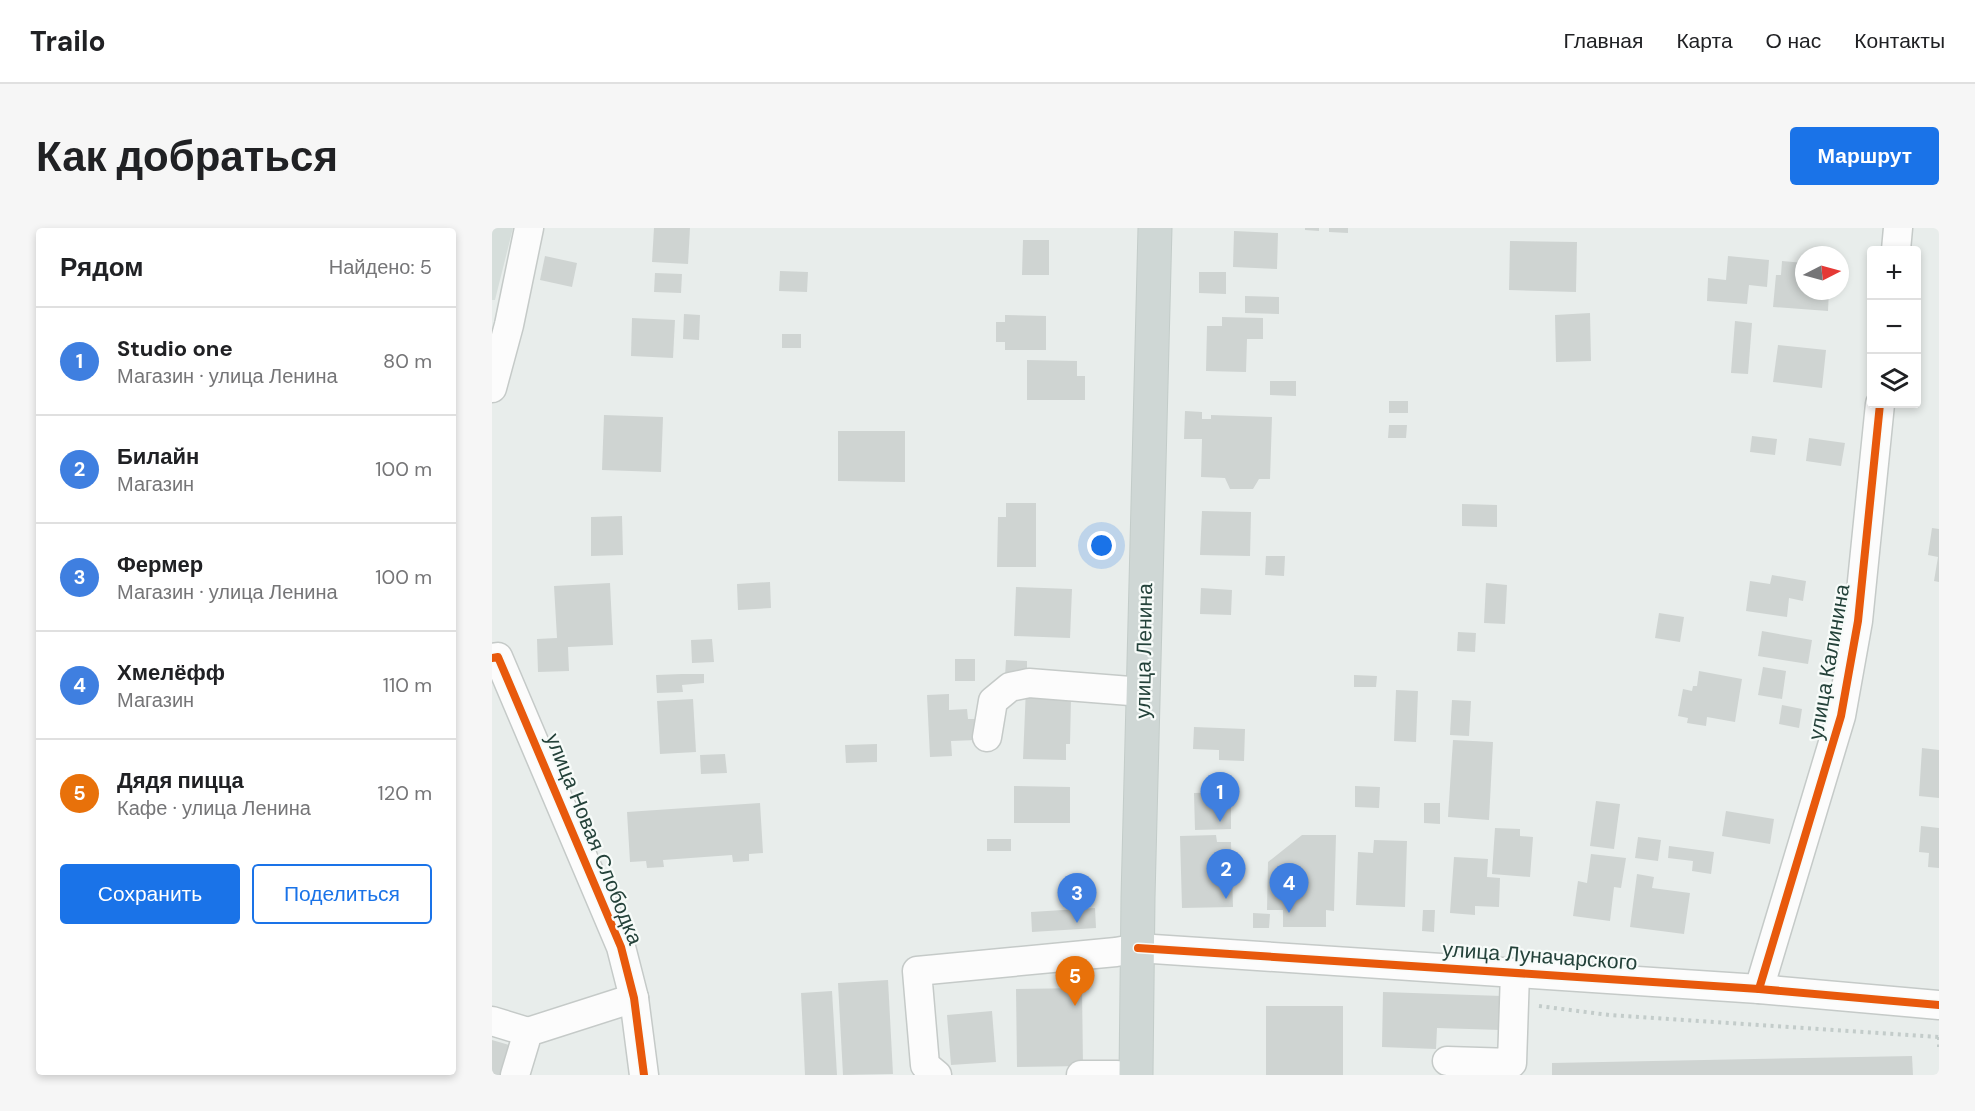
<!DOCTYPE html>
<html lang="ru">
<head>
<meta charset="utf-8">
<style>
	body { margin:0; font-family:"DM Sans",sans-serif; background:#f6f6f6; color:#202124 }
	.controls { position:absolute; right:18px; top:18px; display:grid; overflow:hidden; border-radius:6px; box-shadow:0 3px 9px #0003 }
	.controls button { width:54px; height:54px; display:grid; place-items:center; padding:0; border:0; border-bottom:2px solid #e0e0e0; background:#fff; color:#202124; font:30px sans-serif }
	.compass { position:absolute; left:1303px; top:18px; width:54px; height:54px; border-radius:50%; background:#fff; box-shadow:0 3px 9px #0003; rotate:84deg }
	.you { position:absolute; left:610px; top:318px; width:21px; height:21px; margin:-15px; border:4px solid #fff; border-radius:50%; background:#1a73e8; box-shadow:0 0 0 9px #1a73e833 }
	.badge { display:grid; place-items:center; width:39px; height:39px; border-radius:50%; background:#1a73e8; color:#fff; font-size:20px; font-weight:700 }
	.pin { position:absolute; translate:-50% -50px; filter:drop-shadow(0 2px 3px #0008) }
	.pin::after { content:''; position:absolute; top:32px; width:21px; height:18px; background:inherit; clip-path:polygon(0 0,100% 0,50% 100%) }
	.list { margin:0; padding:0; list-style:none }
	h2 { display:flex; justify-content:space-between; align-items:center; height:78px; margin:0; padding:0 24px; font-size:26px }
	h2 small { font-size:20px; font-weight:400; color:#757577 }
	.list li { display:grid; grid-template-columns:39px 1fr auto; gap:18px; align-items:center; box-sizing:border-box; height:108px; padding:0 24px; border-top:2px solid #e0e0e0 }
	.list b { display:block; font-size:22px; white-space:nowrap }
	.list p { margin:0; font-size:20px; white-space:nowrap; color:#757577 }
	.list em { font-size:20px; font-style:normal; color:#757577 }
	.actions { display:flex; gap:12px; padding:18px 24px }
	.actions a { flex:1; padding:14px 0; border:2px solid #1a73e8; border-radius:6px; text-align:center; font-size:21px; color:#1a73e8 }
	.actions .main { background:#1a73e8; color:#fff }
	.icon { flex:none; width:33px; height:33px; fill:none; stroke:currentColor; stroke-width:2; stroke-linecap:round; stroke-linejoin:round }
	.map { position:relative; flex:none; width:1447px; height:847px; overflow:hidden; border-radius:6px }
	header { display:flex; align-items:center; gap:36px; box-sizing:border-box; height:84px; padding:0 30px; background:#fff; border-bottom:2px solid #e0e0e0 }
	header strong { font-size:28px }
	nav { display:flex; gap:33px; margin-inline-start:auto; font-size:21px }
	.intro { display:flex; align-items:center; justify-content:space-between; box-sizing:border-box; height:144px; padding:0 36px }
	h1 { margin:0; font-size:42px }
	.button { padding:15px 27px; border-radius:6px; background:#1a73e8; color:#fff; font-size:21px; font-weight:700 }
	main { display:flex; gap:36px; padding:0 36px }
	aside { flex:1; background:#fff; border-radius:6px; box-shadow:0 3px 9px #0003 }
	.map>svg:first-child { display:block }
	.built { fill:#d6dedb }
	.building { fill:#cfd4d2 }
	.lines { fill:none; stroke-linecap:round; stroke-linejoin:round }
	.minor-casing { stroke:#c5cac8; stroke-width:31 }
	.major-casing { stroke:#c3ccc9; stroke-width:35 }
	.path { stroke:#c3ccca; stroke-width:4; stroke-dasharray:3 4.5; stroke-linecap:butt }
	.minor { stroke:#fcfcfc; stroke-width:28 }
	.major { stroke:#cfd7d5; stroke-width:33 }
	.cycleway-casing { stroke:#f7fbf9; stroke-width:11 }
	.cycleway { stroke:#e8590c; stroke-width:8 }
	.labels { text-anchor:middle; stroke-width:4.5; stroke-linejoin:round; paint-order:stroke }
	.street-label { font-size:21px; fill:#24423a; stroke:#f7fbf9 }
</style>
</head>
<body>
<header>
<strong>Trailo</strong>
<nav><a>Главная</a><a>Карта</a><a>О нас</a><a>Контакты</a></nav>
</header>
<div class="intro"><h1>Как добраться</h1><a class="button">Маршрут</a></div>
<main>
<aside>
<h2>Рядом<small>Найдено: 5</small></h2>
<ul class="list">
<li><span class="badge" style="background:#3f7fe0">1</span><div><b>Studio one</b><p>Магазин · улица Ленина</p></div><em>80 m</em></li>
<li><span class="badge" style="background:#3f7fe0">2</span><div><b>Билайн</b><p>Магазин</p></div><em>100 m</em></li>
<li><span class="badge" style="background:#3f7fe0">3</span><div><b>Фермер</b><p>Магазин · улица Ленина</p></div><em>100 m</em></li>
<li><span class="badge" style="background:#3f7fe0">4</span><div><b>Хмелёфф</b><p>Магазин</p></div><em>110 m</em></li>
<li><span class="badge" style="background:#e8710a">5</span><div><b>Дядя пицца</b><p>Кафе · улица Ленина</p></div><em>120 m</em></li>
</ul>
<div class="actions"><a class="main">Сохранить</a><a>Поделиться</a></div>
</aside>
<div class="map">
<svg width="1447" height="847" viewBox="0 0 1447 847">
	<rect width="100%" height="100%" fill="#e8edeb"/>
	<polygon class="built" points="0,0 21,0 3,72 0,72"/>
	<g class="building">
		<polygon points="162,0 198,0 196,36 160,34"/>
		<polygon points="813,0 827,0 827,3 813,2"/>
		<polygon points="837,0 856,0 856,5 837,4"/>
		<polygon points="742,3 786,5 785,41 741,39"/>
		<polygon points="531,12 557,12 557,47 530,47"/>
		<polygon points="1018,13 1085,14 1084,64 1017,62"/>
		<polygon points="53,28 85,35 80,59 48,52"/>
		<polygon points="1236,28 1277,32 1275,59 1257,57 1255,76 1215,73 1216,50 1234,52"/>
		<polygon points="1290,33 1312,35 1312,63 1337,63 1336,83 1281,79 1284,47 1289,47"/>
		<polygon points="288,43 316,44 315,64 287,63"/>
		<polygon points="707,44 734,44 734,66 707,65"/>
		<polygon points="163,45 190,46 189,65 162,64"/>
		<polygon points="753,68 787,69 787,86 753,85"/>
		<polygon points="1098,85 1099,133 1064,134 1063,87"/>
		<polygon points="192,86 208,87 207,112 191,111"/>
		<polygon points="513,87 554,88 554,122 513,122 513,114 504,114 504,94 513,94"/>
		<polygon points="730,89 771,90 771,111 755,111 754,144 714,143 715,98 730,98"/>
		<polygon points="140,90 183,92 181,130 139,128"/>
		<polygon points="1243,93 1260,95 1256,146 1239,145"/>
		<rect x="290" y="106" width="19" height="14"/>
		<polygon points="1286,117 1334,122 1330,160 1281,154"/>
		<polygon points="535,132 585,133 585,148 593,148 593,172 535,172"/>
		<polygon points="778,153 804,153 804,168 778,167"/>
		<rect x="897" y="173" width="19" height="12"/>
		<polygon points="693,183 710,184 710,191 719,191 719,187 780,189 778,251 767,251 761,261 738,261 733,250 709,249 710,211 692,211"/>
		<polygon points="112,187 171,189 169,244 110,242"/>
		<polygon points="897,197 915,197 914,210 896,210"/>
		<polygon points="346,203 413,203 413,254 346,253"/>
		<polygon points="1260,208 1285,211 1283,227 1258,224"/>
		<polygon points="1317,210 1353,215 1349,238 1314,233"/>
		<polygon points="514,275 544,275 544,339 505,339 506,289 514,289"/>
		<polygon points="970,276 1005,277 1005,299 970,298"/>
		<polygon points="710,283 759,284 758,328 708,327"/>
		<polygon points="130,288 131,327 99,328 99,289"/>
		<polygon points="1440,300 1447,301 1447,354 1442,353 1446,329 1436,327"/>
		<polygon points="774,328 793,328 792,348 773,347"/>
		<polygon points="1280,347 1314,353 1311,373 1297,370 1295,389 1254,383 1258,353 1278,356"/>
		<polygon points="278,354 279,380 246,382 245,356"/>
		<polygon points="118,355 121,417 76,419 77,443 46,444 45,411 65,410 62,358"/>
		<polygon points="994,355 1015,357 1013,396 992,395"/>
		<polygon points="524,359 580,361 578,410 522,408"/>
		<polygon points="709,360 740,362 739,387 708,386"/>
		<polygon points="1167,385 1192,389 1188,414 1163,410"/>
		<polygon points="1270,403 1320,412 1316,436 1266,428"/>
		<polygon points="966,404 984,405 983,424 965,423"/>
		<polygon points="220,411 222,434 200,435 199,412"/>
		<rect x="463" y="431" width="20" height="22"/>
		<polygon points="514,432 535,433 535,449 513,448"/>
		<polygon points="1271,439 1294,443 1290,471 1266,467"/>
		<polygon points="1207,443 1250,451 1243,494 1215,489 1214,498 1195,495 1196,490 1186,488 1191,461 1200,463 1201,458 1205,458"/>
		<polygon points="190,446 212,446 212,455 190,457 191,464 165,465 164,447"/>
		<polygon points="862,447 885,448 884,459 862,459"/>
		<polygon points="534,460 579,470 578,516 574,516 574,532 531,531"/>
		<polygon points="904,462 926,463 924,514 902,513"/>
		<polygon points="457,466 457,482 475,481 476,491 484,491 485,512 459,513 460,528 438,529 435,467"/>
		<polygon points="201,471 204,524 168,526 165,473"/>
		<polygon points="960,472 979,473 977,508 958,507"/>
		<polygon points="1290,477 1310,481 1307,500 1287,496"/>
		<polygon points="702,499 753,501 752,533 727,532 727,522 701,521"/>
		<polygon points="961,512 1001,514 997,592 956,589"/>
		<polygon points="385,516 385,534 354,535 353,517"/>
		<polygon points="1430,520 1447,522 1447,570 1427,568"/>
		<polygon points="233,526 235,545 209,546 208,527"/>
		<polygon points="522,558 578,559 578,595 522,595"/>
		<polygon points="863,558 888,559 887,580 863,579"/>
		<polygon points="739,564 739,601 703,602 702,565"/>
		<polygon points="1104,573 1128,576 1122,621 1098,618"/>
		<polygon points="268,575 271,625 257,626 257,633 241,634 240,627 171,632 172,639 155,640 154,633 138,634 135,584"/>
		<polygon points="932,575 948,575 948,596 932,595"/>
		<polygon points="1234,583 1282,591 1278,616 1230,608"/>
		<polygon points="1429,598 1447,600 1447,640 1436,639 1437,625 1427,624"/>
		<polygon points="1003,600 1028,601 1028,608 1041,609 1038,649 1000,646"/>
		<polygon points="724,607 725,614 739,614 741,679 690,680 688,608"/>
		<polygon points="810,607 844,607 842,683 834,682 834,699 791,699 791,682 775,682 776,634"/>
		<polygon points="1146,609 1169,612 1166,633 1143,630"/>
		<rect x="495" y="611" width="24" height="12"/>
		<polygon points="882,612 915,613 913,679 864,677 866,624 881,625"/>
		<polygon points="1177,618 1222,624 1219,646 1200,643 1201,633 1176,630"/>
		<polygon points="1099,626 1134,630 1129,660 1122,659 1118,693 1081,688 1086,653 1095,655"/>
		<polygon points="962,629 996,631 995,649 1008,650 1007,679 983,678 983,687 958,685"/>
		<polygon points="1145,646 1162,649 1160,660 1198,665 1192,706 1138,699"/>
		<polygon points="603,680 604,700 540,704 539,684"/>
		<polygon points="931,682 943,682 942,704 930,703"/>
		<polygon points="761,685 778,686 777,700 761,700"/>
		<polygon points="396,752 401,846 351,847 346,755"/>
		<polygon points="590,760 591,838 525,839 524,761"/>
		<polygon points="340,763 345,847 313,847 309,765"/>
		<polygon points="891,764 1010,768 1009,802 945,800 944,821 890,819"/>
		<rect x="774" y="778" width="77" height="69"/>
		<polygon points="500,783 504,834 459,837 455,787"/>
		<polygon points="0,812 21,818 13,847 0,847"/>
		<polygon points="1420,828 1421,847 1060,847 1060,835"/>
	</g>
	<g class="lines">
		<g class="minor-casing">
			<g id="minor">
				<polyline points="1404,22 1406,0"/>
				<polyline points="0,160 17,97 37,0"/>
				<polyline points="0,430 6,429 129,719 142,770 152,847"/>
				<polyline points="495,509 501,473 518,459 537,455 651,464"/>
				<polyline points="1267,761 1349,488 1366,393 1388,176"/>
				<polyline points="0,793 36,804"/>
				<polyline points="955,833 1020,835 1023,745"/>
				<polyline points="23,847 36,804 142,770"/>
				<polyline points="445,847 433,837 425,743 624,724 646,720 1267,761 1447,777"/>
				<polyline points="589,847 625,847"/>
			</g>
		</g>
		<g class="major-casing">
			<polyline id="major" points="644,847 646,670 663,0"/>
		</g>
		<g class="path">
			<polyline points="1047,778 1117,787 1447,809"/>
			<polyline points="1447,809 1447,819"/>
		</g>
		<use href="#minor" class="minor"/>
		<use href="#major" class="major"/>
		<g class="cycleway-casing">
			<g id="cycleway">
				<polyline points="0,430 6,429 129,719 142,770 152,847"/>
				<polyline points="646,720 1267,761 1447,777"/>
				<polyline points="1267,761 1349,488 1366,393 1388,176"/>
			</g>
		</g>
		<use href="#cycleway" class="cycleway"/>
	</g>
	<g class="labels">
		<g class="street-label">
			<text transform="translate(652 423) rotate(-89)" y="7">улица Ленина</text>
			<text transform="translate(1337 434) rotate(-80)" y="7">улица Калинина</text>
			<text transform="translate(102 611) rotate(68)" y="7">улица Новая Слободка</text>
			<text transform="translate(1048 728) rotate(4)" y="7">улица Луначарского</text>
		</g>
	</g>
</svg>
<div class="controls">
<button>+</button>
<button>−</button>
<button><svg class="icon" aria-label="layers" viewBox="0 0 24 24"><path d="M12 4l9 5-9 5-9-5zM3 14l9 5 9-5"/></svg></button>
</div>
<svg class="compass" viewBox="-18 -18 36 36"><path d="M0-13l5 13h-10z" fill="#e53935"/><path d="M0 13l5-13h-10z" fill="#757577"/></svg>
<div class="you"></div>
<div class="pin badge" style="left:728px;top:594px;background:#3f7fe0">1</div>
<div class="pin badge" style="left:734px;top:671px;background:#3f7fe0">2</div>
<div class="pin badge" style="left:585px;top:695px;background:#3f7fe0">3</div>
<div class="pin badge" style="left:797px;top:685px;background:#3f7fe0">4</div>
<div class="pin badge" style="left:583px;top:778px;background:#e8710a">5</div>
</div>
</main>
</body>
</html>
